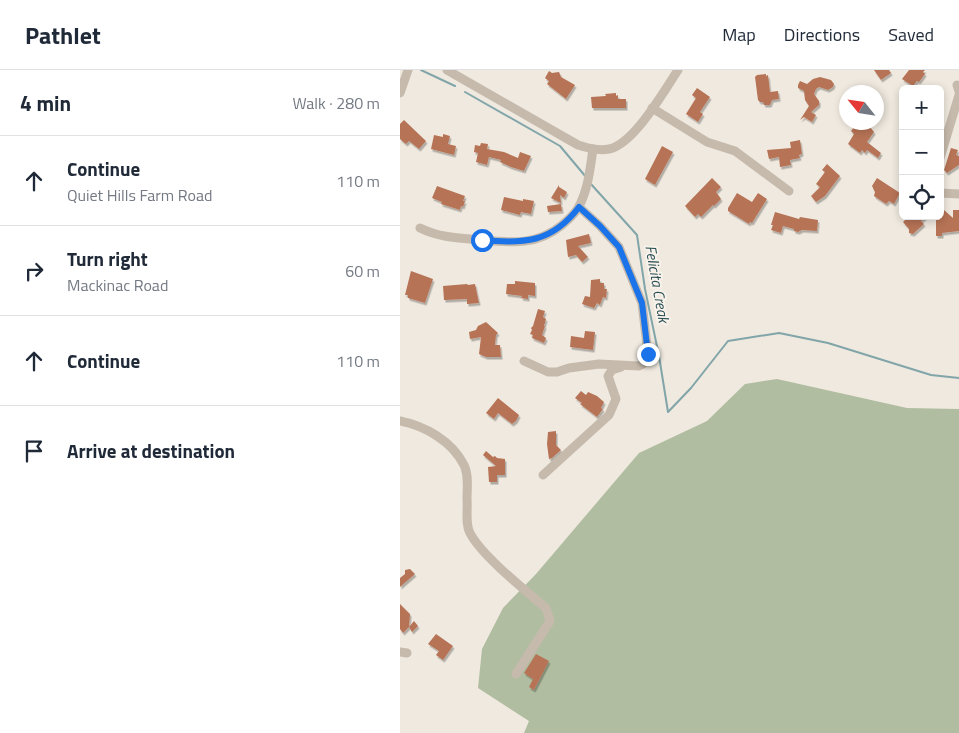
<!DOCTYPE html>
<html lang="en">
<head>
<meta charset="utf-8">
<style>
	body { margin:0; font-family:"Titillium Web",sans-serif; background:#f2f2f3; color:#1f2937 }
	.controls { position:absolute; right:15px; top:15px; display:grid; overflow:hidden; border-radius:8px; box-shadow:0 2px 8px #0003 }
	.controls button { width:45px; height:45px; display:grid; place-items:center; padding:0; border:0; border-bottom:1px solid #e0e1e3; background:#fff; color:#1f2937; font:25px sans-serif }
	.compass { position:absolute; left:439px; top:15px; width:45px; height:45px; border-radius:50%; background:#fff; box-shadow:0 2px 8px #0003; rotate:300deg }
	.stop { position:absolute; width:15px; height:15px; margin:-11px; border:4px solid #1a73e8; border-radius:50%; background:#fff }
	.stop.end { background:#1a73e8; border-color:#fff; box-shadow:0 1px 5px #0008 }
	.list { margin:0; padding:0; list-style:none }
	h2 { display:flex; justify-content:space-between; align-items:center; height:65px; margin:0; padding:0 20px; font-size:21px }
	h2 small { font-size:16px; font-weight:400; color:#747a83 }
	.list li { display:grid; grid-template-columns:32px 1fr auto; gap:15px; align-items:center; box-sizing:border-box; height:90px; padding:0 20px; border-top:1px solid #e0e1e3 }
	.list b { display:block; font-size:19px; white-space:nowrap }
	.list p { margin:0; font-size:16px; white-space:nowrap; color:#747a83 }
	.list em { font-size:16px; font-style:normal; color:#747a83 }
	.icon { flex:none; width:28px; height:28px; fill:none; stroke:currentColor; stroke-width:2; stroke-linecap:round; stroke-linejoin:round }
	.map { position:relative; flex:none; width:559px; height:663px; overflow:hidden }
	header { display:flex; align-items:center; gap:30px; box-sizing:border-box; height:70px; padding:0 25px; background:#fff; border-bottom:1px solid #e0e1e3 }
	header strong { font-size:24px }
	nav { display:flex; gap:28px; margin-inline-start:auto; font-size:18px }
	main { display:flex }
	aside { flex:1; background:#fff }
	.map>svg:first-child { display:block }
	.green { fill:#b1bda0 }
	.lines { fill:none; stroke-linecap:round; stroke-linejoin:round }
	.stream { stroke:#81a5a9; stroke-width:2 }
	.building { fill:#b67356; filter:url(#shadow) }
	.minor { stroke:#c6baac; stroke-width:9 }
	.route { stroke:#1a73e8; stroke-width:6 }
	.labels { text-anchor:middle; stroke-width:4; stroke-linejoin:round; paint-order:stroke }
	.water-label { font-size:15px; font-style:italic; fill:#254c51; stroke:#f8f2eb }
</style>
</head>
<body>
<header>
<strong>Pathlet</strong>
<nav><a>Map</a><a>Directions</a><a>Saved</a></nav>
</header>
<main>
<aside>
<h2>4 min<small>Walk · 280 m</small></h2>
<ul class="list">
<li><svg class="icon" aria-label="ahead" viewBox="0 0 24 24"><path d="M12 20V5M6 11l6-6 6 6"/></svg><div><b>Continue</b><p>Quiet Hills Farm Road</p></div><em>110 m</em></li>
<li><svg class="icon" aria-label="right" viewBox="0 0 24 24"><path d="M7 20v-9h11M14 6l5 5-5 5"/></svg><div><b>Turn right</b><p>Mackinac Road</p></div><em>60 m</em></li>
<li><svg class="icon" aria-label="ahead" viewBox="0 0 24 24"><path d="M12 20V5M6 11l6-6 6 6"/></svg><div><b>Continue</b></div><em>110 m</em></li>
<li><svg class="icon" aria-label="arrive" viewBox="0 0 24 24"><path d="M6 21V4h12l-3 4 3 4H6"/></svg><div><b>Arrive at destination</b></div></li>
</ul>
</aside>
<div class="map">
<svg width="559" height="663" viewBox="0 0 559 663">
	<defs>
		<filter id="shadow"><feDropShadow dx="1.5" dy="2.5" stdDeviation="0" flood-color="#0004"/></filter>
	</defs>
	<rect width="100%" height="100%" fill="#efe9df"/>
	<polygon class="green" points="377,309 507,338 559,339 559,663 124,663 129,651 78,618 82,579 103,538 136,504 239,383 307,351 345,314"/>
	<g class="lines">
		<g class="stream">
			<polyline points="21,0 55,16"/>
			<polyline points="65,22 160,76 186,107"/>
			<polyline points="190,113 237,165 245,219 259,286 268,342 291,318 328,271 379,263 428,273 531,305 559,308"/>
		</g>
	</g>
	<g class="building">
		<polygon points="474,0 489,0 491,3 481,10"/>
		<polygon points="509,0 525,0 523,2 525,4 519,12 517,11 513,16 502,9"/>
		<polygon points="149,1 152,3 159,2 161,7 175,15 166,29 147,14 149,11 145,8"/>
		<polygon points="366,4 366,6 368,5 370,22 378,21 379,29 372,30 370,35 364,35 363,32 360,32 358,30 355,7 357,5"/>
		<polygon points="420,7 431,10 434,14 433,17 428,20 419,17 416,19 414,24 419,31 419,35 411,42 416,45 412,52 404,47 400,50 409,36 405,30 404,21 398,18 398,15 400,11 407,14 413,9"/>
		<polygon points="297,18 310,27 300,42 303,44 298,52 286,44 296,28 292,25"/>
		<polygon points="216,23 216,26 218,25 218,29 226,29 226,38 192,38 191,27 206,26 205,24"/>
		<polygon points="4,50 26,71 19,79 9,71 6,74 0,69 0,54"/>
		<polygon points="458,52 466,52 474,62 467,72 481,83 478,88 467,80 465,83 462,80 460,83 448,74 454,64 451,61"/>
		<polygon points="43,64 50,66 48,74 56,76 54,85 31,79 34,65 43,67"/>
		<polygon points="400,70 402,84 399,85 400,88 390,90 391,95 380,97 379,87 369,89 367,80 391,78 390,72"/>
		<polygon points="81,73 88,74 87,79 104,82 118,88 120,82 131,86 124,101 111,97 100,92 101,90 89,87 87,95 76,92 78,83 74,82 75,75 80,76"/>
		<polygon points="262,76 273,82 255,115 245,109"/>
		<polygon points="551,78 558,80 556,85 559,86 559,95 547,103 544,100"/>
		<polygon points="427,94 440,106 425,126 416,132 411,126 420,117 416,114 425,102 422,100"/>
		<polygon points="312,108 321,117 316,122 321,129 314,136 313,135 301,147 298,144 295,147 285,136"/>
		<polygon points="477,108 500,123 494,134 489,131 486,134 474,126 475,122 472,116"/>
		<polygon points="159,115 159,117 167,122 164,128 160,125 161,133 151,128"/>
		<polygon points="37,116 65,126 63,131 65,131 63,137 61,136 60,140 41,134 42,132 32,128"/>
		<polygon points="337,123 352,132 358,123 367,129 352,153 350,152 349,154 328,141 328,138"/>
		<polygon points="104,127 123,131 123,129 134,131 131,144 121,142 120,145 101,140"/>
		<polygon points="161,134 162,141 148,142 147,136"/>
		<polygon points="544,140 553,148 553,140 559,140 559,161 542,163 542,166 536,166 536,146 540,146 540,143"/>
		<polygon points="375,142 399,149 400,147 418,150 417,161 402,160 398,162 394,161 394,159 383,156 381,163 371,160 373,155 371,155"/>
		<polygon points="509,146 527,146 521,151 524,154 513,164 509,163 509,159 503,152"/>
		<polygon points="189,164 191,173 178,176 188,187 182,192 176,185 168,187 166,170"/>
		<polygon points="11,201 33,209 25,233 8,228 8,225 5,225"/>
		<polygon points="200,209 200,213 204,213 204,219 207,219 206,228 203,227 200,235 197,233 194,238 182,234 185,226 190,227 191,210"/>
		<polygon points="115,211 135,213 135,226 128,225 128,229 121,228 122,226 106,224 107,214 115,214"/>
		<polygon points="67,214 68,215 75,214 79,233 67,234 67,229 44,230 43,216"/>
		<polygon points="138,239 145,241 143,247 146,249 144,256 145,256 142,265 146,268 144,273 132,268 133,265 130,264 132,260 131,258 133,256"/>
		<polygon points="86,252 98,263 96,265 95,275 100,275 101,287 86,287 79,284 81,267 70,269 69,262 76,260 78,256"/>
		<polygon points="185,261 195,262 193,280 170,277 171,266 184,268"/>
		<polygon points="181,321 186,325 188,322 197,326 204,332 201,338 203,339 197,347 180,334 182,333 175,328"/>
		<polygon points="98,328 119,345 116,351 112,354 98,343 94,349 86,343"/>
		<polygon points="156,361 156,375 161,380 152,388 149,389 147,374 148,362"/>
		<polygon points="86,381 93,387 95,386 97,388 105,389 105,405 97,405 97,412 89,412 88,397 96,396 83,385"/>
		<polygon points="10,499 15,504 0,517 0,508 5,504 5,500"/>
		<polygon points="0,534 10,544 9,557 14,551 18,556 12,562 9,557 3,563 0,559"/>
		<polygon points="36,564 53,576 43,590 36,585 39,581 28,574"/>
		<polygon points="136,584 149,591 134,620 129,617 133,609 124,603"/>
	</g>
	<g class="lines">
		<g class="minor">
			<path d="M47,0l131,75c10,3 20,6 31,4 25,-5 55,-58 69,-79"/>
			<polyline points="557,15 559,21"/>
			<polyline points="0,23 8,0"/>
			<polyline points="252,38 307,72 335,81 389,121"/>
			<polyline points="540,88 559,25"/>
			<polyline points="540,123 559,124"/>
			<path d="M20,158c20,10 41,10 63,12 30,3 55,5 79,-15 6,-5 12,-10 16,-17 10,-17 12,-39 15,-59"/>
			<polyline points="124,291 148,302 157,302 169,298 199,294 239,296 243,294 248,284 242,233 219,177 200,156 179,137"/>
			<path d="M0,351c25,5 52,20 64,44 5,10 3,24 3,34 1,11 -2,25 3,34 11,22 56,58 76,75l4,13 -34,53"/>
			<polyline points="143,405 209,345 216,329 208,306 212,300 221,297"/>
			<polyline points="0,582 7,583"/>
		</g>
	</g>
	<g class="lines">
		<path class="route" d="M82,170c41,4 70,3 97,-33l21,19 19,21 23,56 6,51"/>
	</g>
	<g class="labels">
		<g class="water-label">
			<text transform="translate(257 214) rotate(80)" y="5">Felicita Creak</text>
		</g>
	</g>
</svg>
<div class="controls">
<button>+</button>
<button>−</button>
<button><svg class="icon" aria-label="locate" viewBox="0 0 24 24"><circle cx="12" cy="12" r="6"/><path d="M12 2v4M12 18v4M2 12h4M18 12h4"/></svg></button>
</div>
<svg class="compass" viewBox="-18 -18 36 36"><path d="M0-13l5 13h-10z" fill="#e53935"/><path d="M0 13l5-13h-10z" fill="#747a83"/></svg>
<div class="stop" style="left:82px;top:170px"></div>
<div class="stop end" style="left:248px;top:284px"></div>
</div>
</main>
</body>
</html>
